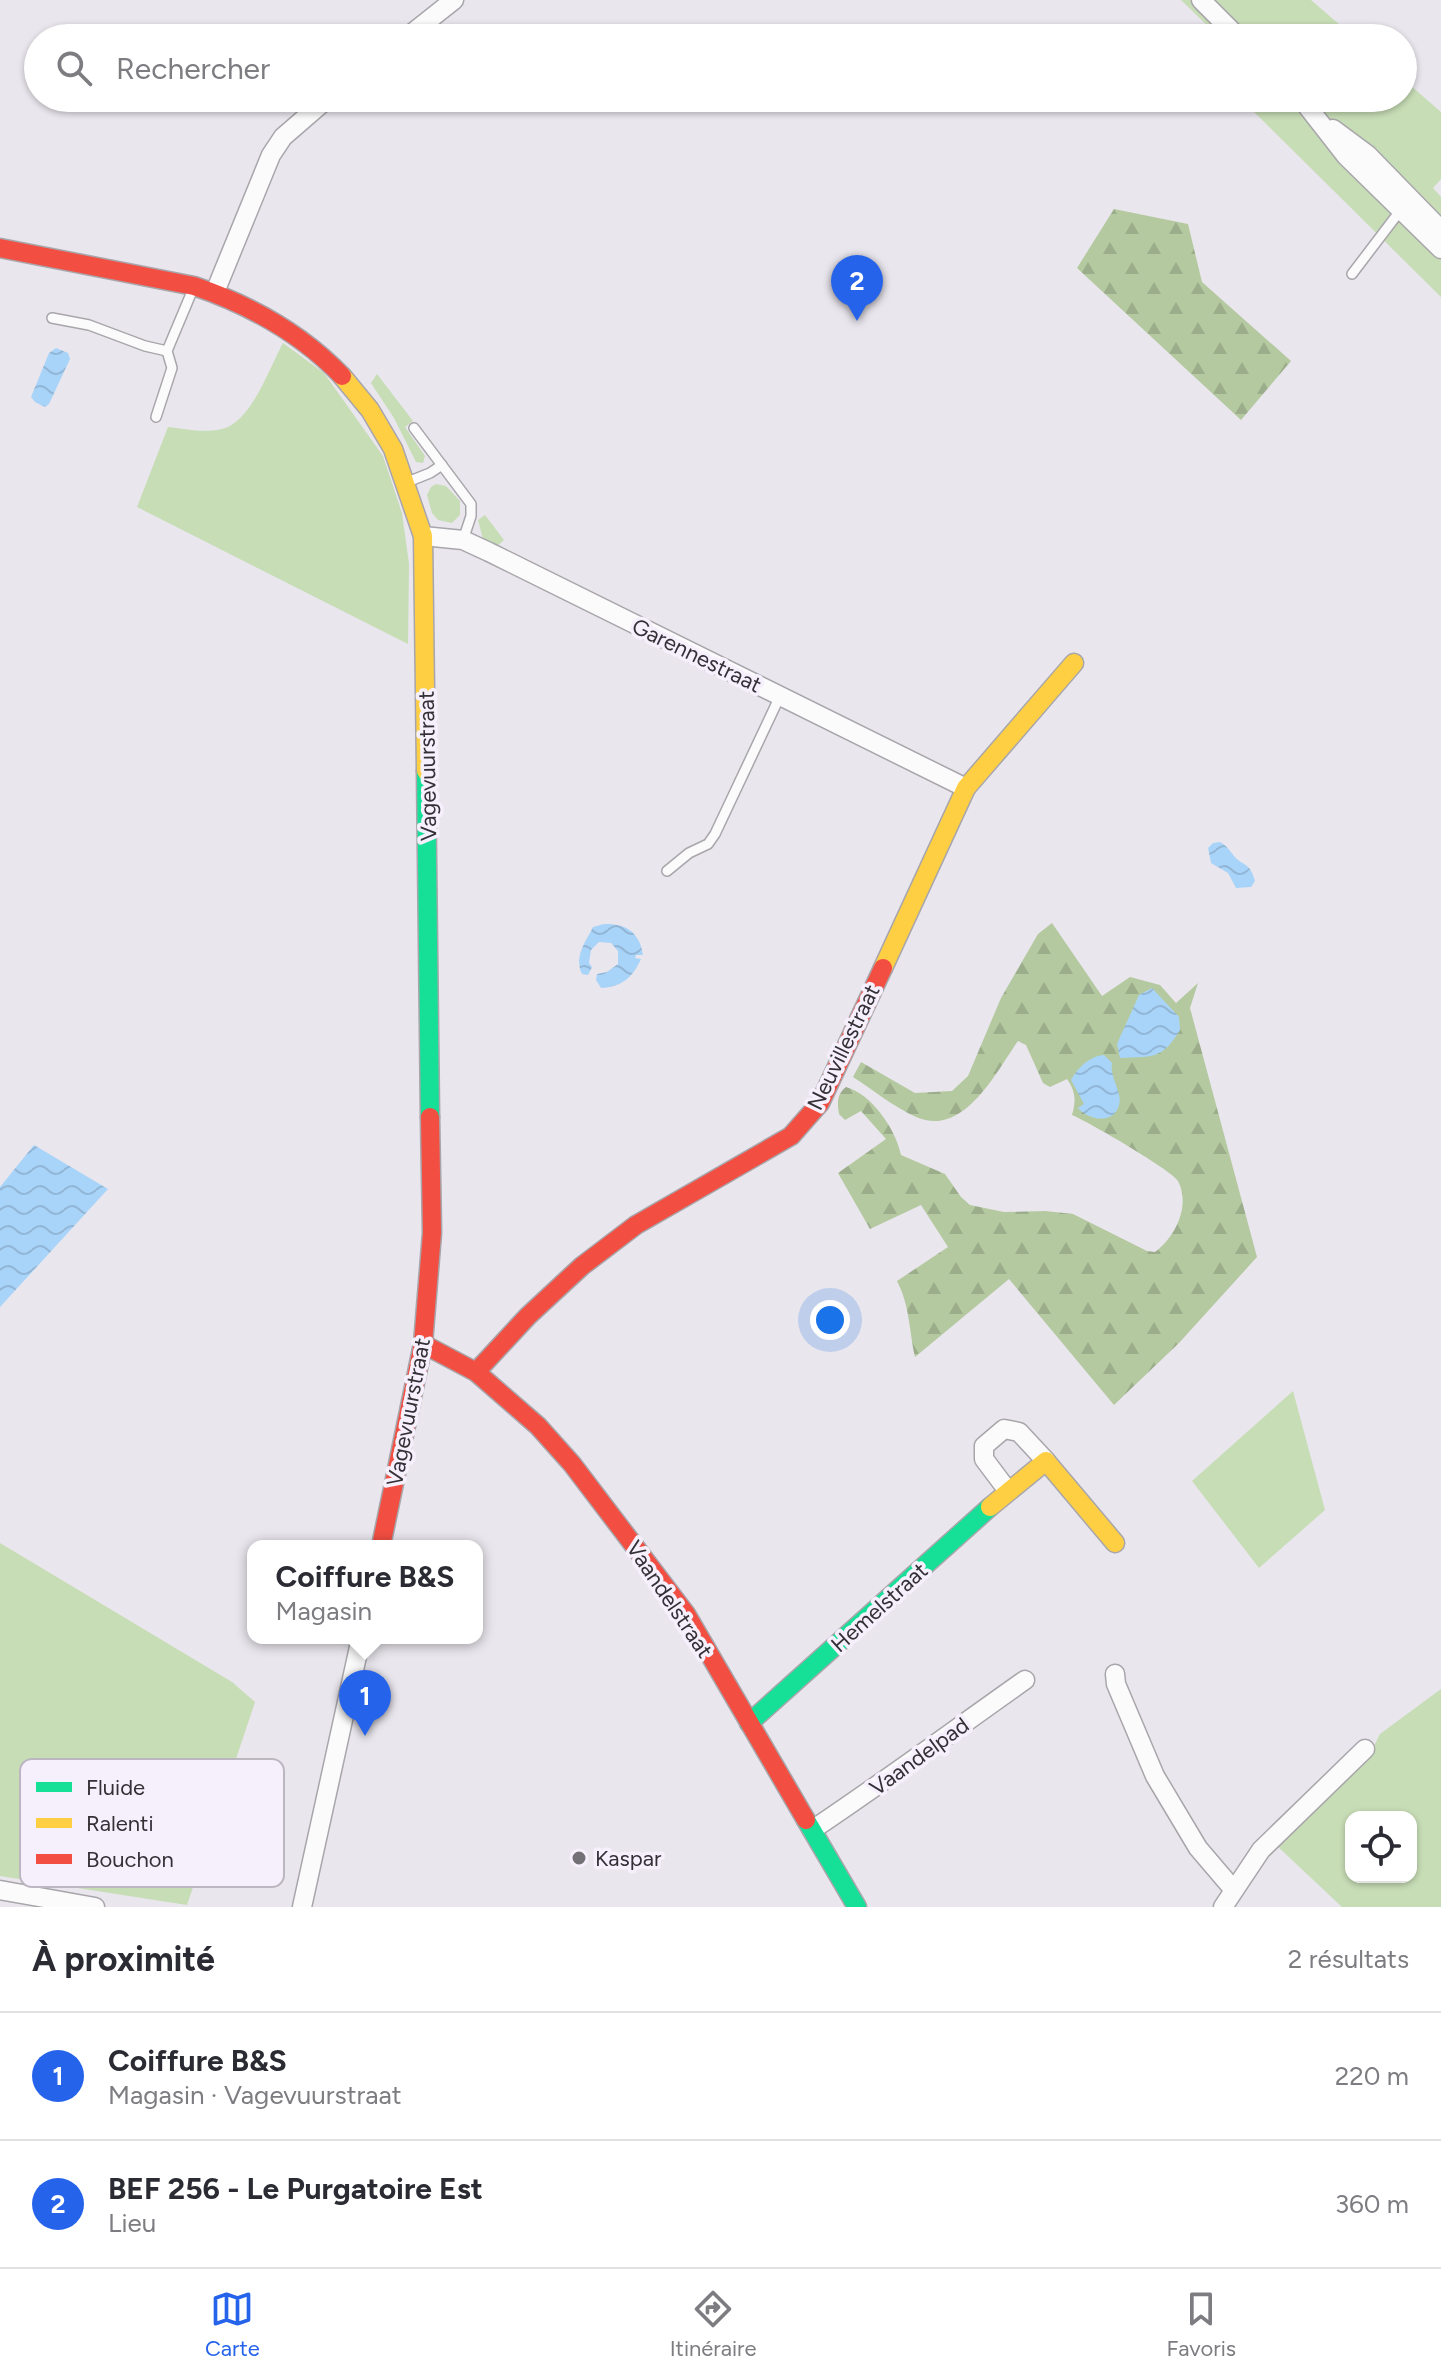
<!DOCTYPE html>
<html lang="fr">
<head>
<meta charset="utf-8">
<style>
	body { margin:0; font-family:Figtree,sans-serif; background:#f7f7f7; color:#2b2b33 }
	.controls { position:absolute; right:24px; bottom:24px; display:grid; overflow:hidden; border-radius:16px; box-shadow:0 2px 6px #0004 }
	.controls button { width:72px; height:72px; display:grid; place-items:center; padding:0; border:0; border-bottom:2px solid #e1e1e2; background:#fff; color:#2b2b33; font:40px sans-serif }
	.you { position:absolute; left:830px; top:1320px; width:28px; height:28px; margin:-20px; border:6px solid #fff; border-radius:50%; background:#1a73e8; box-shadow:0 0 0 12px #1a73e833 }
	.badge { display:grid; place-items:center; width:52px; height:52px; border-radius:50%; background:#2563eb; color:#fff; font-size:26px; font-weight:700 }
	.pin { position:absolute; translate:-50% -66px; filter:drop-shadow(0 2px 4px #0008) }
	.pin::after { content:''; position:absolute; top:42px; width:28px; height:24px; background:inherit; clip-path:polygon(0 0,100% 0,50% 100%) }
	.popup { position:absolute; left:247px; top:1540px; width:236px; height:104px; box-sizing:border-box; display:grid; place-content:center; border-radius:16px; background:#fff; filter:drop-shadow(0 2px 6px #0005); font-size:26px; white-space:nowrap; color:#7c7c81 }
	.popup b { font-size:30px; color:#2b2b33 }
	.popup::after { content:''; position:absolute; left:50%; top:100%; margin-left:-16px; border:16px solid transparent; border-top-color:#fff }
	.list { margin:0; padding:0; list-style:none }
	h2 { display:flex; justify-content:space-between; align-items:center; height:104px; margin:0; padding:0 32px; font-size:34px }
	h2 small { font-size:26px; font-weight:400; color:#7c7c81 }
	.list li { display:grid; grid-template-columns:52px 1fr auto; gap:24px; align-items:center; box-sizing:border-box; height:128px; padding:0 32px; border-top:2px solid #e1e1e2 }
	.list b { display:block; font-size:30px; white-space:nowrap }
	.list p { margin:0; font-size:26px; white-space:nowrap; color:#7c7c81 }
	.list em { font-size:26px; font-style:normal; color:#7c7c81 }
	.icon { flex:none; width:44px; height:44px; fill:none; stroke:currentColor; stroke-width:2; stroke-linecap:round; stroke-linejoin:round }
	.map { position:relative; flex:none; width:1441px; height:1907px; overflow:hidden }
	.search { position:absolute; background:#fff; box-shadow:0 2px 6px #0004; left:24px; right:24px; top:24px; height:88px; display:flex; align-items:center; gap:20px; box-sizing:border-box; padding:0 28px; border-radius:44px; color:#7c7c81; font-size:30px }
	.sheet { height:360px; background:#fff }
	nav { display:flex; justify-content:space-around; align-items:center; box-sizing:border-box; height:112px; border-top:2px solid #e1e1e2; background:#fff; font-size:22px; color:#7c7c81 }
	nav a { display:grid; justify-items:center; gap:4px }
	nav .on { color:#2563eb }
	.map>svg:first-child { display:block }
	.green { fill:#c7ddb6; fill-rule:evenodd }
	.forest { fill:url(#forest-firs) }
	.water { fill:url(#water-waves) }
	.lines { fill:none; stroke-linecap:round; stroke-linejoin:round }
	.lane-casing { stroke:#a8a6ab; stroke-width:12 }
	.street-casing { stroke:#a8a6ab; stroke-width:21 }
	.fast-casing { stroke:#a8a6ab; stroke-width:21 }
	.slow-casing { stroke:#a8a6ab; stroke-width:21 }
	.jam-casing { stroke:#a8a6ab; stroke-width:21 }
	.lane { stroke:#fcfbfc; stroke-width:9 }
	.street { stroke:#fcfbfc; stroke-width:18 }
	.fast { stroke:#16e098; stroke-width:18 }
	.slow { stroke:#ffcf43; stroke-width:18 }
	.jam { stroke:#f24e42; stroke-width:18 }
	.poi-dot { fill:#737076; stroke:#f6f0fd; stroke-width:3 }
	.labels { text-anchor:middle; stroke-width:7; stroke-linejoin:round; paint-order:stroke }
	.street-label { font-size:22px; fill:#333036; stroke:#f6f0fd }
	.poi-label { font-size:22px; fill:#333036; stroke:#f6f0fd; text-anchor:start }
	.key { fill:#f6f0fd; stroke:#bcb6c1; stroke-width:2 }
	.key-label { font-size:22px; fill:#333036 }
</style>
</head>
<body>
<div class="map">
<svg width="1441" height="1907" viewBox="0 0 1441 1907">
	<defs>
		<pattern id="forest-firs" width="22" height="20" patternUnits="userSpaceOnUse" patternTransform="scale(2)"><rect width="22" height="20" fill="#b4c9a0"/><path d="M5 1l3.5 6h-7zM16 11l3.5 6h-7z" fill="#9bad8a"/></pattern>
		<pattern id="water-waves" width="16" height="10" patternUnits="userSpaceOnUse" patternTransform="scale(2)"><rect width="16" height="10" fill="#a9d4f9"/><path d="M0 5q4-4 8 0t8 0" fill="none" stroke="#92b6d6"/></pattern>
	</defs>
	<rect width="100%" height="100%" fill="#e9e6ed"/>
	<g class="green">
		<polygon points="1181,0 1311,0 1355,38 1215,38 1217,35"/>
		<polygon points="1403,79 1441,112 1441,179 1433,188 1441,197 1441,297 1240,98 1403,98"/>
		<path d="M283,343l41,30 59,83 19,57 7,51 -1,80 -271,-137 31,-80c18,2 45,8 62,-1 24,-13 40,-59 53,-83z"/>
		<polygon points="377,374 413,421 405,427 425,456 423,463 416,462 394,418 371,383"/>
		<polygon points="436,484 446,486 460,501 460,515 452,523 438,520 432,513 427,495 431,487"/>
		<polygon points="485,515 504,540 495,548 483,539 478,520"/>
		<polygon points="1293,1391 1325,1510 1259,1568 1192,1481"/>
		<polygon points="0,1543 232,1682 255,1702 187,1905 0,1876"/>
		<path d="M1441,1689v218h-99l-67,-63 96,-92 9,-18zM1351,1817h60v60h-60z"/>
	</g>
	<g class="forest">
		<polygon points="1114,209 1188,224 1202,282 1291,361 1241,420 1077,268"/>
		<path d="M1052,923l50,73 28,-19 30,8 16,18 22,-20 -8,25 67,249 -78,86 -65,62 -105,-126 -94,78c-6,-27 -5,-51 -18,-76l51,-34 -27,-42 -51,24 -32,-56 48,-34 -25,-28 -16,9 -6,-6c-2,-11 -2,-20 7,-27 26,7 50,43 55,68l44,19 16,23 9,8 34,7 41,-1 28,3 74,37 8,1c20,-15 36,-46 23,-71 -5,-10 -91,-60 -106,-66 4,-14 4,-23 -5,-36l-17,8 -7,-4 -17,-38 -8,-4c-22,31 -54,97 -102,76 -22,-10 -43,-27 -63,-40l8,-15 54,31 37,-2 16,-15 33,-78 37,-64z"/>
	</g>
	<g class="water">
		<polygon points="56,348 68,353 70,359 49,404 45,407 35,402 31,397 49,353"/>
		<path d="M1220,842c7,4 9,8 14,14 10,11 16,6 21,25l-4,6 -15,1 -8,-15 -17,-10 -3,-15 5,-5z"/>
		<path d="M604,924c21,-1 36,8 39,31h-7l-1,3 6,1c-8,18 -19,28 -40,29l-5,-8 1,-6 10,-2 11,-8v-13l-7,-8 -12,-1 -8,8 -2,13 3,4 -4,8 -6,-1c-8,-18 3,-31 11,-47z"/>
		<path d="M1152,988l27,29 1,13c-19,31 -28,26 -60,28l-3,-14 22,-49z"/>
		<path d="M1104,1055l8,8c-3,15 13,32 6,45 -7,17 -31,11 -40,0l6,-4 -13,-24c7,-13 19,-24 33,-25z"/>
		<polygon points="34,1145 108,1189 0,1307 0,1187"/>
	</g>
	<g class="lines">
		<g class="lane-casing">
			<g id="lane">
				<polyline points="1352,274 1403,207"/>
				<polyline points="52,318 89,325 145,346 167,351"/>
				<polyline points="156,417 172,368 167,351 193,289"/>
				<polyline points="414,428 471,504 471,516 463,540"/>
				<polyline points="410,481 430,473 442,465"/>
				<polyline points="667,871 689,853 708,844 715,834 780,696"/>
			</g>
		</g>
		<g class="street-casing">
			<g id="street">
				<polyline points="1201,0 1239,38"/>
				<polyline points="406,38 454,0"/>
				<polyline points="1307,106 1346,156 1441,249"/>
				<polyline points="1333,129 1368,155 1441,230"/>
				<polyline points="215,292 271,155 283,137 328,98"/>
				<polyline points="423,536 463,540 489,552 966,788"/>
				<polyline points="1008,1491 984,1459 984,1446 1004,1429 1019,1432 1046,1461"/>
				<polyline points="1115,1674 1116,1684 1155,1776 1198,1848 1233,1889"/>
				<path d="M812,1830c72,-48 142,-100 213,-150"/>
				<polyline points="0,1890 95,1907"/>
				<polyline points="302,1907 361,1638"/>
				<polyline points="1223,1907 1261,1850 1365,1749"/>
			</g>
		</g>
		<g class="fast-casing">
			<g id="fast">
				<polyline points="426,771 430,1117"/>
				<polyline points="749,1723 990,1507"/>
				<polyline points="806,1820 857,1907"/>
			</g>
		</g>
		<g class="slow-casing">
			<g id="slow">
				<polyline points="342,376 370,410 393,449 423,536 426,771"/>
				<polyline points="883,968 966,788 1074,663"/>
				<polyline points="990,1507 1046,1461 1115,1543"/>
			</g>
		</g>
		<g class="jam-casing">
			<g id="jam">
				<path d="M0,248l194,38c56,19 106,46 148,90"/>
				<polyline points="423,1344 476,1372 538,1426 572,1464 686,1614 806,1820"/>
				<polyline points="476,1372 528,1316 582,1266 636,1225 791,1136 820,1103 883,968"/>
				<polyline points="381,1546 423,1344 432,1233 430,1117"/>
			</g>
		</g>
		<use href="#lane" class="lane"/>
		<use href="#street" class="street"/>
		<use href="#fast" class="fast"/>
		<use href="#slow" class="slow"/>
		<use href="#jam" class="jam"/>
	</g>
	<circle class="poi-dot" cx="579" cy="1858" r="8"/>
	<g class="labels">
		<g class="street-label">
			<text transform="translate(697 655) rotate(26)" y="8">Garennestraat</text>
			<text transform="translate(427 766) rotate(-91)" y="8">Vagevuurstraat</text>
			<text transform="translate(843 1047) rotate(-64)" y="8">Neuvillestraat</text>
			<text transform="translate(408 1412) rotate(-79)" y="8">Vagevuurstraat</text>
			<text transform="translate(670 1599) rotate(56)" y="8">Vaandelstraat</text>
			<text transform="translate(879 1607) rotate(-42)" y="8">Hemelstraat</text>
			<text transform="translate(919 1756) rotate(-36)" y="8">Vaandelpad</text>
		</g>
		<g class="poi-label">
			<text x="595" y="1866">Kaspar</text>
		</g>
	</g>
	<rect x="20" y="1759" width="264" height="128" rx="12" class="key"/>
	<rect x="36" y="1782" width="36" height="10" fill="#16e098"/>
	<rect x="36" y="1818" width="36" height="10" fill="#ffcf43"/>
	<rect x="36" y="1854" width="36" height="10" fill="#f24e42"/>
	<g class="key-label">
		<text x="86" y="1795">Fluide</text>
		<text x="86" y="1831">Ralenti</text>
		<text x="86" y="1867">Bouchon</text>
	</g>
</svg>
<div class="controls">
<button><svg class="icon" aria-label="locate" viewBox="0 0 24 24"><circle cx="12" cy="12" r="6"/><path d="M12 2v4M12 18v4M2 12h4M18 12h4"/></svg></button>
</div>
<div class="you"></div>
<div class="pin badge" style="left:365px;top:1736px">1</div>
<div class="popup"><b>Coiffure B&amp;S</b>Magasin</div>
<div class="pin badge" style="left:857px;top:321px">2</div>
<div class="search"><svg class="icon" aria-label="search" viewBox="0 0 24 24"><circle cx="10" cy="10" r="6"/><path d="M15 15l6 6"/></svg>Rechercher</div>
</div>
<section class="sheet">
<h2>À proximité<small>2 résultats</small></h2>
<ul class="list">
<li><span class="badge">1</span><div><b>Coiffure B&amp;S</b><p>Magasin · Vagevuurstraat</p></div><em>220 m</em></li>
<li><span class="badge">2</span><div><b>BEF 256 - Le Purgatoire Est</b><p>Lieu</p></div><em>360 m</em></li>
</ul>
</section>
<nav>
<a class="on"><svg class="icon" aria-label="map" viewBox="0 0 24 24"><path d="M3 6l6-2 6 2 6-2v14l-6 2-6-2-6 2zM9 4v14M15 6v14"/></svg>Carte</a>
<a><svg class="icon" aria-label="directions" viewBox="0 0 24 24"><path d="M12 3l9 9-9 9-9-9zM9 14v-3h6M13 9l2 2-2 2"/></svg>Itinéraire</a>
<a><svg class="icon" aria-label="saved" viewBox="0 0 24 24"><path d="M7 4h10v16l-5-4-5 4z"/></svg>Favoris</a>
</nav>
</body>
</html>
